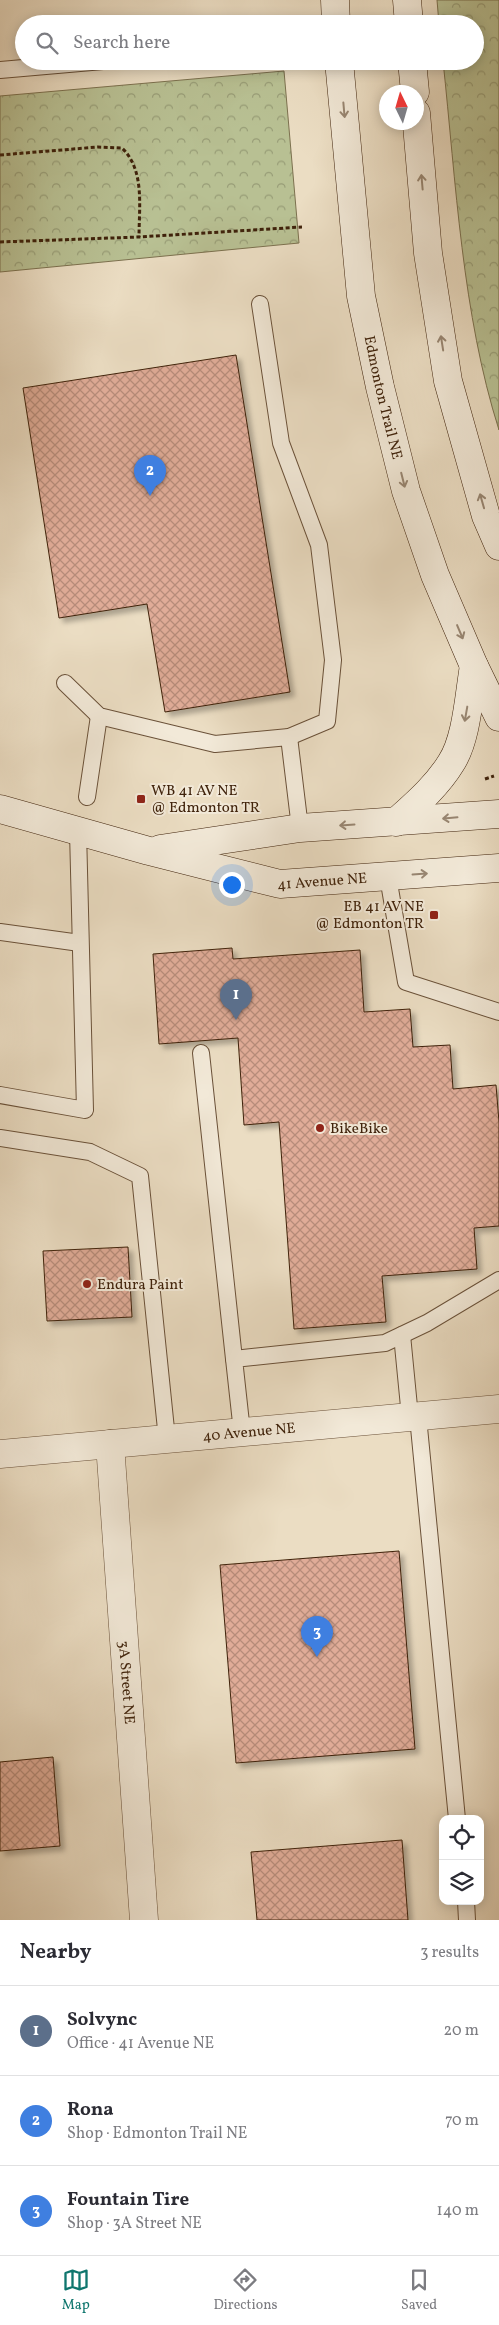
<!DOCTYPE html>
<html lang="en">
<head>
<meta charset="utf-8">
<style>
	body { margin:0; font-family:Vollkorn,serif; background:#f7f7f7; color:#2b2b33 }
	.controls { position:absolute; right:15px; bottom:15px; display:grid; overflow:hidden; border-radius:10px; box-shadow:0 2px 12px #0003 }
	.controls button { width:45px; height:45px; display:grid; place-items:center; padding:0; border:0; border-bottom:1px solid #e1e1e2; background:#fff; color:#2b2b33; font:25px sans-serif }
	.compass { position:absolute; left:379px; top:85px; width:45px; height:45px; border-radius:50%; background:#fff; box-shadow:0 2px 12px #0003; rotate:355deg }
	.you { position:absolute; left:231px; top:884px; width:18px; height:18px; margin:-12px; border:4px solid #fff; border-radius:50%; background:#1a73e8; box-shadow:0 0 0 8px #1a73e833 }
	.badge { display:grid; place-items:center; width:32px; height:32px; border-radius:50%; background:#0f766e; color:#fff; font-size:16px; font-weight:700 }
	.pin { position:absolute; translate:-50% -41px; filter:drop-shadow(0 1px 2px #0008) }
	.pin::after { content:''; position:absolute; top:26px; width:18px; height:15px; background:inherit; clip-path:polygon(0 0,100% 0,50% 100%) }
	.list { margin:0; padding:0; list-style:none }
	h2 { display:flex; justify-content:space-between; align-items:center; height:65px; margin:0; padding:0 20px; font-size:21px }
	h2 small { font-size:16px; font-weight:400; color:#7c7c81 }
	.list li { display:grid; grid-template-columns:32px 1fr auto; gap:15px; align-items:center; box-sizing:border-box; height:90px; padding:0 20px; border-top:1px solid #e1e1e2 }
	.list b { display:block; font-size:19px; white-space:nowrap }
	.list p { margin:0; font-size:16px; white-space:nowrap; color:#7c7c81 }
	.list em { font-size:16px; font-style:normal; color:#7c7c81 }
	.icon { flex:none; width:28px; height:28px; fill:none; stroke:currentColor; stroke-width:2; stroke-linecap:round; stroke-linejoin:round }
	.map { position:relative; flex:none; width:499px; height:1920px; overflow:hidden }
	.search { position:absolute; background:#fff; box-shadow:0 2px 12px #0003; left:15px; right:15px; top:15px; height:55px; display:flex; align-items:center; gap:12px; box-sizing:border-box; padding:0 18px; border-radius:28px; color:#7c7c81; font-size:19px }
	.sheet { height:335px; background:#fff }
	nav { display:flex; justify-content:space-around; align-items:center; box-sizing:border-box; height:70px; border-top:1px solid #e1e1e2; background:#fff; font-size:14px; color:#7c7c81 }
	nav a { display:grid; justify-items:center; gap:2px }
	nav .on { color:#0f766e }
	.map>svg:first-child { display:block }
	.park { fill:url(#park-crowns); stroke:#7c714f }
	.building { fill:url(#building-cross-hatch); stroke:#3f220b; filter:url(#shadow) }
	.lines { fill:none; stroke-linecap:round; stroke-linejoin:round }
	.lane-casing { stroke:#6a5139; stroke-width:18 }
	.street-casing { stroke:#6a5139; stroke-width:29 }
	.secondary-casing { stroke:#3f220b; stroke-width:29 }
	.path { stroke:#3f220b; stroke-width:3; stroke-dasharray:4 2.5; stroke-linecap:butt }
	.lane { stroke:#f2e9d8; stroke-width:16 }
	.street { stroke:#f2e9d8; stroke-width:28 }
	.secondary { stroke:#f2e9d8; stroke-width:28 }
	.oneway { stroke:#988672 }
	.poi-dot { fill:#8f2418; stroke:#f2e9d8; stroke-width:2 }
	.labels { text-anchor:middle; stroke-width:4; stroke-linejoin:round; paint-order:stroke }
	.street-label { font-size:15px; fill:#3f220b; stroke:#f2e9d8 }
	.poi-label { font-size:15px; fill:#3f220b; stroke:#f2e9d8; text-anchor:start }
</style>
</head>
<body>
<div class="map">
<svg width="499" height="1920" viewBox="0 0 499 1920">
	<defs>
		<pattern id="park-crowns" width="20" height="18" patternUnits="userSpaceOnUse" patternTransform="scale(1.25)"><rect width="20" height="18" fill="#b8c093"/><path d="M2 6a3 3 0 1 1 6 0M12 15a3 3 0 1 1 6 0" fill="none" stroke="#979c76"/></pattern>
		<pattern id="building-cross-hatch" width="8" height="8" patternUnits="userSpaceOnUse" patternTransform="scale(1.25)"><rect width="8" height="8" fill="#e0ac98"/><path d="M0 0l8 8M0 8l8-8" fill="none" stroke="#b78c7a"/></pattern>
		<filter id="shadow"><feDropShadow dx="4.5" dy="4.5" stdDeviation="2.5" flood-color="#0004"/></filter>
	</defs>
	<rect width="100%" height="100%" fill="#ebddc3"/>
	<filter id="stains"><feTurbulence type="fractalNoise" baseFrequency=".004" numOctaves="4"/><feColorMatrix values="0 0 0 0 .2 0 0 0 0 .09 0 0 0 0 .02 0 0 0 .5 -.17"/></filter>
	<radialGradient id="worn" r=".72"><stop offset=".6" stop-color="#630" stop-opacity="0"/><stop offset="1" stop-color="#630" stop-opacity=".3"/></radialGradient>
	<g class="park">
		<path d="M437,0h62v430c-37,-116 -43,-248 -56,-369h32v-37h-36z"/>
		<polygon points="284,71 299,243 0,272 0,96"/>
	</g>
	<g class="building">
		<polygon points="236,355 290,692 165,712 147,604 59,618 23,388"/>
		<polygon points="232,948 233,959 360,950 364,1012 410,1009 413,1047 450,1045 453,1089 496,1085 499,1122 499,1226 474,1228 477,1269 382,1276 386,1322 294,1329 279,1122 244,1125 238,1038 159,1044 153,954"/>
		<polygon points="128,1247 132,1317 47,1321 43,1251"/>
		<polygon points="399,1551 415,1749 236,1763 220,1565"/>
		<polygon points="53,1757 60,1846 0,1851 0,1762"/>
		<polygon points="402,1840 408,1920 257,1920 251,1852"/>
	</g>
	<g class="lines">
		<g class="lane-casing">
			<g id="lane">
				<polyline points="0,70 103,61"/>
				<polyline points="65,683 99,716 215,744 289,737 327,721 333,660 319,545 281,443 260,304"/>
				<polyline points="289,737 300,828"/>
				<polyline points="87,797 99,716"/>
				<polyline points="388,877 406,982 499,1012"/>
				<polyline points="0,932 80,943"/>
				<polyline points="201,1053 234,1359"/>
				<polyline points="0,1095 85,1110 78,831"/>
				<polyline points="0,1138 90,1152 140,1176 167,1439"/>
				<polyline points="402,1335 410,1417"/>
				<polyline points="418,1417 457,1819"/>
				<polyline points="242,1432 234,1359 385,1343 427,1323 499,1280"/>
				<polyline points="466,1901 467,1920"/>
			</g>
		</g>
		<g class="street-casing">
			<g id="street">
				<path id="s1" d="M110,1444l34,476"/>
				<path id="s2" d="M0,1454l499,-45"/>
			</g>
		</g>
		<g class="secondary-casing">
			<g id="secondary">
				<polyline points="335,0 336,24"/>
				<polyline points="407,0 409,24"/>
				<path id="s3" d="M339,61l22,235 19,91 26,104 29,84 39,91 25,51"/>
				<polyline points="412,61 415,92"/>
				<polyline points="416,113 428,253 448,381 486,516 499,546"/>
				<path id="s4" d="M0,809l149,42 131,33 219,-16"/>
				<path d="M396,822c20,-18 41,-36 55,-59 16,-24 18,-69 23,-97"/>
				<polyline points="160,849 300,828 499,814"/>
			</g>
		</g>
		<g class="path">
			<path d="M0,155l98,-8 24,1c23,22 17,59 17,89"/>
			<polyline points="0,242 139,237 302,227"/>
			<polyline points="485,779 494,776"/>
		</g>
		<use href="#lane" class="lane"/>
		<use href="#street" class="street"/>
		<use href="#secondary" class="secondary"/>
	</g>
	<defs><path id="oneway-shaft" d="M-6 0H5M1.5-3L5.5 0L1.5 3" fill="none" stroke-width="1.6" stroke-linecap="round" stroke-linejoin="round" transform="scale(1.25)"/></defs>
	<g class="oneway">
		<use href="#oneway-shaft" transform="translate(344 110) rotate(85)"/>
		<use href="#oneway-shaft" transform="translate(422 182) rotate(-95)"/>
		<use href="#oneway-shaft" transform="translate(442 343) rotate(-99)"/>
		<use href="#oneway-shaft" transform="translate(403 480) rotate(76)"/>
		<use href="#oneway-shaft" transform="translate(482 501) rotate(-106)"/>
		<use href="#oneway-shaft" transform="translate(460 632) rotate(67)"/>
		<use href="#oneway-shaft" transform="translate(466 714) rotate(100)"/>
		<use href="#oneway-shaft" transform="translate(450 818) rotate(175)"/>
		<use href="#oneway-shaft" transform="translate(347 825) rotate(176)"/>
		<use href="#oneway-shaft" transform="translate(420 874) rotate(-4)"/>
	</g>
	<g class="poi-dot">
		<rect x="136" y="794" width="10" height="10" rx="2.5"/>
		<rect x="429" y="910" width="10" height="10" rx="2.5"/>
		<circle cx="320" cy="1128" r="5"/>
		<circle cx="87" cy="1284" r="5"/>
	</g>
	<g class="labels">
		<g class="street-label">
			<text dy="5" stroke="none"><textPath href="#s3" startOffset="340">Edmonton Trail NE</textPath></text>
			<text dy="5" stroke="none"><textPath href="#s4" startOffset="332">41 Avenue NE</textPath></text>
			<text dy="5" stroke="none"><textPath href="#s2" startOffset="250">40 Avenue NE</textPath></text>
			<text dy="5" stroke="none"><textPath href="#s1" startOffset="239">3A Street NE</textPath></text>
		</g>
		<g class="poi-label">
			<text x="151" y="795">WB 41 AV NE<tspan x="151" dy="17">@ Edmonton TR</tspan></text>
			<text x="424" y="911" text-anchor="end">EB 41 AV NE<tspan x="424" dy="17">@ Edmonton TR</tspan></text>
			<text x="330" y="1133">BikeBike</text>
			<text x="97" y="1289">Endura Paint</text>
		</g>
	</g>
	<rect width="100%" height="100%" filter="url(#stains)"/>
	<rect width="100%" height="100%" fill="url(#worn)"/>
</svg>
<div class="controls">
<button><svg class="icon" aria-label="locate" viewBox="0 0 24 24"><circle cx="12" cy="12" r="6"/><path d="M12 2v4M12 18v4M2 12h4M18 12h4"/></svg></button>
<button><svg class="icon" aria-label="layers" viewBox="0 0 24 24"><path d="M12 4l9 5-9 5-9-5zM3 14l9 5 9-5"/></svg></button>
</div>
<svg class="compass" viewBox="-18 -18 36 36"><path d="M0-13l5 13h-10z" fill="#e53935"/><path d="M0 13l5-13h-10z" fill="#7c7c81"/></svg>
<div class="you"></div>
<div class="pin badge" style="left:236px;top:1020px;background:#5c6f8a">1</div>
<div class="pin badge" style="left:150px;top:496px;background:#3f7fe0">2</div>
<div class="pin badge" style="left:317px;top:1657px;background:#3f7fe0">3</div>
<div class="search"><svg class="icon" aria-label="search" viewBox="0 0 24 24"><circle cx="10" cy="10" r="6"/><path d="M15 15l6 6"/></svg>Search here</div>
</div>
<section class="sheet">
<h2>Nearby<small>3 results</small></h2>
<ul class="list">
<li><span class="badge" style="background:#5c6f8a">1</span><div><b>Solvync</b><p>Office · 41 Avenue NE</p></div><em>20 m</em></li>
<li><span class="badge" style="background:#3f7fe0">2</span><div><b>Rona</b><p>Shop · Edmonton Trail NE</p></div><em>70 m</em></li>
<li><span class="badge" style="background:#3f7fe0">3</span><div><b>Fountain Tire</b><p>Shop · 3A Street NE</p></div><em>140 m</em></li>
</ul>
</section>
<nav>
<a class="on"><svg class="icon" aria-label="map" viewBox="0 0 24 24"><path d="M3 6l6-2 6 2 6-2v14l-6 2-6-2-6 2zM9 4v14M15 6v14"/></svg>Map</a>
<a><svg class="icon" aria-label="directions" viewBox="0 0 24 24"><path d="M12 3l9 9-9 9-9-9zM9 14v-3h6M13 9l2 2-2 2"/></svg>Directions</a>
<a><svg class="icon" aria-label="saved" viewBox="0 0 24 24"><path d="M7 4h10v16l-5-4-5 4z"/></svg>Saved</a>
</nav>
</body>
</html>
